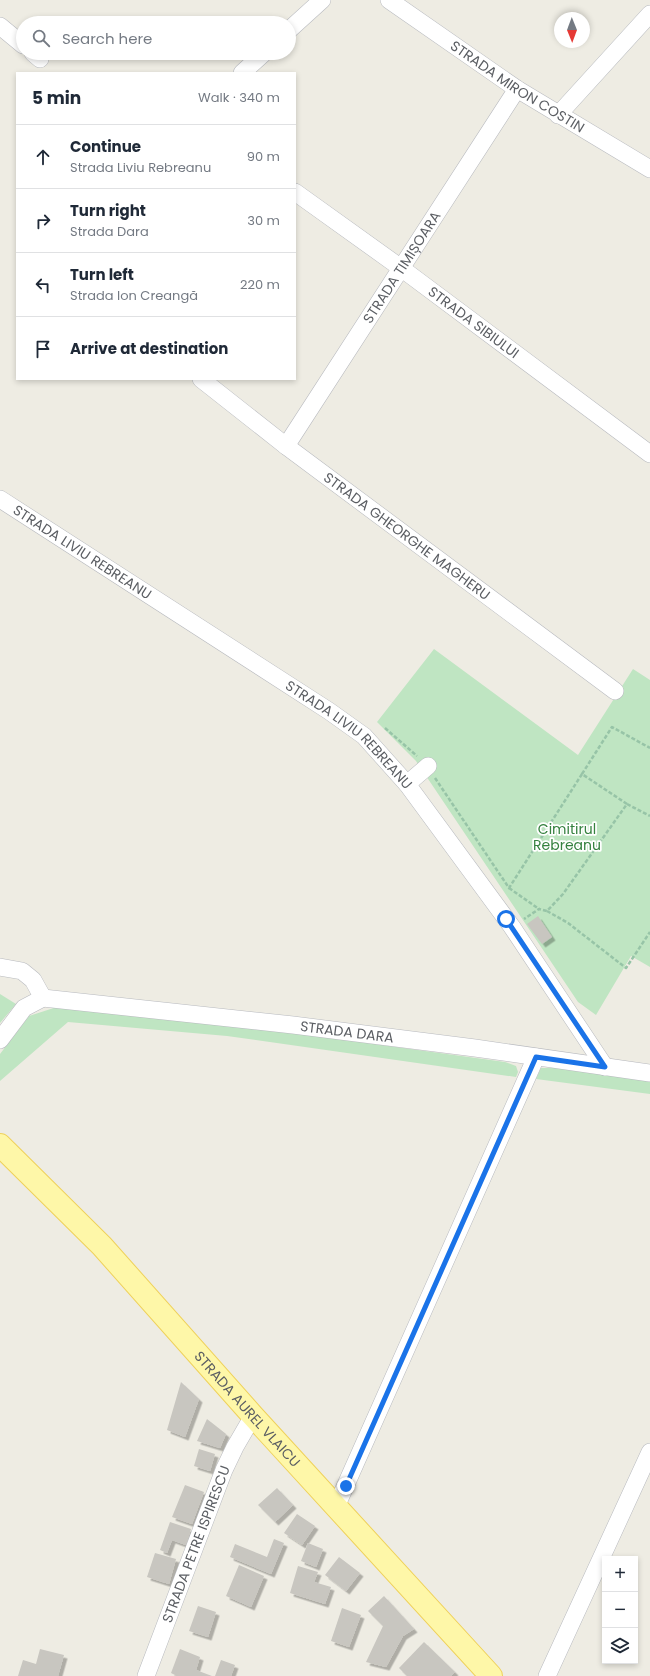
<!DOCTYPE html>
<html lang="en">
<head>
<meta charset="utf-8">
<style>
	body { margin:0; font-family:Poppins,sans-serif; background:#f6f6f7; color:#1f2937 }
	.controls { position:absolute; right:12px; bottom:12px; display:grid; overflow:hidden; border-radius:0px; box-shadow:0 2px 6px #0003 }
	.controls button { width:36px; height:36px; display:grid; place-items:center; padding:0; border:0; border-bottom:1px solid #e0e1e3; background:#fff; color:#1f2937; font:20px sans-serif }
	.compass { position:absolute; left:554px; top:12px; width:36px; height:36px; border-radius:50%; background:#fff; box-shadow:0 2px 6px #0003; rotate:179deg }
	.stop { position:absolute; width:12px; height:12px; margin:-9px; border:3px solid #1a73e8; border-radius:50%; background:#fff }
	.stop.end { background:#1a73e8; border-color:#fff; box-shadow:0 1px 4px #0008 }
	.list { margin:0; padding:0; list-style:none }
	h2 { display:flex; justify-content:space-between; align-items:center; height:52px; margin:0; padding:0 16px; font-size:17px }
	h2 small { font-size:13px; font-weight:400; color:#747a83 }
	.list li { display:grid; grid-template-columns:26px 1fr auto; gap:12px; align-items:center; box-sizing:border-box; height:64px; padding:0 16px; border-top:1px solid #e0e1e3 }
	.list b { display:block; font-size:15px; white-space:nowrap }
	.list p { margin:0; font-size:13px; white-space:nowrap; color:#747a83 }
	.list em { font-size:13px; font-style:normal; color:#747a83 }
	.icon { flex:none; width:22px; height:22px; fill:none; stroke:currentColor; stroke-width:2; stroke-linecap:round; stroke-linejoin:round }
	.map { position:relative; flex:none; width:650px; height:1676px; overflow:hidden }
	.search { position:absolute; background:#fff; box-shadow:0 2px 6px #0003; left:16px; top:16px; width:280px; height:44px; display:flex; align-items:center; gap:10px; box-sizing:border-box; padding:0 14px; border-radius:22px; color:#747a83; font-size:15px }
	.panel { position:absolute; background:#fff; box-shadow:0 2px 6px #0003; left:16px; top:72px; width:280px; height:308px; border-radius:0px }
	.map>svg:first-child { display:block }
	.green { fill:#bfe5c2 }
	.building { fill:#c8c6c0; filter:url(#shadow) }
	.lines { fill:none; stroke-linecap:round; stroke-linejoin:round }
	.minor-casing { stroke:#b8babf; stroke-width:18 }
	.major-casing { stroke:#efd15a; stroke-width:24 }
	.path { stroke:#97c4a7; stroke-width:2.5; stroke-dasharray:4 2; stroke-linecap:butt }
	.minor { stroke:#fff; stroke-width:17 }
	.major { stroke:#fef7a8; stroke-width:22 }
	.route { stroke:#1a73e8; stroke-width:5 }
	.labels { text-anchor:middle; stroke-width:3.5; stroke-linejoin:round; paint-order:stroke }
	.street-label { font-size:14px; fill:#5b5e63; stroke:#fff }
	.park-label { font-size:14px; fill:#35813f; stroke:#fff }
</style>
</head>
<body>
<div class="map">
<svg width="650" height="1676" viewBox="0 0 650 1676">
	<defs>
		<filter id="shadow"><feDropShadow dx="3.5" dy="3.5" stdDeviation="0" flood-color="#0004"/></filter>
	</defs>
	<rect width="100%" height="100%" fill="#eeece3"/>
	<g class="green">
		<polygon points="434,649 578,755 633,669 650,680 650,967 631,956 596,1015 578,1002 416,761 377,722"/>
		<polygon points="0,994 16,1004 0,1023"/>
		<polygon points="63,1005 244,1026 505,1062 516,1066 518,1072 516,1077 227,1036 68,1022 0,1081 0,1054 29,1016"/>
		<polygon points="541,1068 565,1068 650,1080 650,1094 536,1079"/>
	</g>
	<g class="building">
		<polygon points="538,916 552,937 542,944 527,924"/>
		<polygon points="181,1382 199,1399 185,1437 167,1430"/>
		<polygon points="207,1419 226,1434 220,1448 197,1441"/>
		<polygon points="199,1449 215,1454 210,1471 194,1466"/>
		<polygon points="185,1485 204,1492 192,1524 172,1517"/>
		<polygon points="277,1488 293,1505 275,1522 258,1505"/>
		<polygon points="297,1514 315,1526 302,1545 284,1533"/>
		<polygon points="170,1522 191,1529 186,1545 172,1540 167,1553 160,1550"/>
		<polygon points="274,1539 284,1543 271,1574 230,1557 235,1544 267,1557"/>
		<polygon points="308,1543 323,1549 316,1567 301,1561"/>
		<polygon points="155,1553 176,1559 169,1584 147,1577"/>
		<polygon points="339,1557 360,1573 346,1591 325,1575"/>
		<polygon points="239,1565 264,1576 251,1607 226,1596"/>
		<polygon points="298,1566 318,1572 314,1582 331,1587 325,1604 290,1593"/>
		<polygon points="384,1596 414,1629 403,1636 386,1667 366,1662 383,1626 368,1611"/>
		<polygon points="198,1606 216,1612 208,1637 189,1631"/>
		<polygon points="342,1608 361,1615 349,1647 331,1641"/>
		<polygon points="424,1642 455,1672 451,1676 407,1676 399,1668"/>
		<polygon points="40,1649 64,1655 58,1676 18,1676 23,1660 36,1664"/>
		<polygon points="180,1649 200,1657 196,1670 212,1676 177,1676 171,1673"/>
		<polygon points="221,1660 235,1665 231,1676 215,1676"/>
	</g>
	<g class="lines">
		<g class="minor-casing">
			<g id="minor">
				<path id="s1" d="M389,0l128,89 133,80"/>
				<polyline points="0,26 23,45"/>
				<polyline points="289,30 322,0"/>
				<polyline points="33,53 40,59"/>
				<polyline points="242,73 264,53"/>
				<polyline points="558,115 650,14"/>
				<path id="s2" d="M295,192l106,76 249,186"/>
				<path id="s3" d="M201,379l85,67 329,245"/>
				<path id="s4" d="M286,446l231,-357"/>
				<path id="s5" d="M0,499l329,212 35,25 43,48 105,143 93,140"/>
				<polyline points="407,784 428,766"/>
				<path id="s6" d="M0,967l22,4 11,9 10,18 250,27 182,23 175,25"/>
				<polyline points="0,1040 24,1008 43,998"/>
				<polyline points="336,1507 536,1057"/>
				<path id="s7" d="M146,1676l78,-206 11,-23 18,-31"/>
				<polyline points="547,1676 650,1452"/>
			</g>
		</g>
		<g class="major-casing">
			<g id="major">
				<path id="s8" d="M0,1145l102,101 151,170 238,260"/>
			</g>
		</g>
		<g class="path">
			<polyline points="385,728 417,756"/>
			<polyline points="582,774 612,727 650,748"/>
			<polyline points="435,778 509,888 582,774 627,804 563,894 547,911 539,909 524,919"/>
			<polyline points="627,804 650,816"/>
			<polyline points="509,888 539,909"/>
			<polyline points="547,911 568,923 626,968 650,932"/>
		</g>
		<use href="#minor" class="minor"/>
		<use href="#major" class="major"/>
	</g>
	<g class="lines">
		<polyline class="route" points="346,1486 536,1057 605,1067 506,919"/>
	</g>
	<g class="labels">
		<g class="street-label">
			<text dy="5" stroke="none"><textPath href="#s1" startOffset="155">STRADA MIRON COSTIN</textPath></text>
			<text dy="5" stroke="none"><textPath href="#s4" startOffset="213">STRADA TIMIȘOARA</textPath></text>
			<text dy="5" stroke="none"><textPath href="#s2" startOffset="221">STRADA SIBIULUI</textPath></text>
			<text dy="5" stroke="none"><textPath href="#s3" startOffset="259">STRADA GHEORGHE MAGHERU</textPath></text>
			<text dy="5" stroke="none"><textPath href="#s5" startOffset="98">STRADA LIVIU REBREANU</textPath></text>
			<text dy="5" stroke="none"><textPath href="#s5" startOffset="422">STRADA LIVIU REBREANU</textPath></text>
			<text dy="5" stroke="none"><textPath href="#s6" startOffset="363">STRADA DARA</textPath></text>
			<text dy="5" stroke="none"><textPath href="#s8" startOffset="362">STRADA AUREL VLAICU</textPath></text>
			<text dy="5" stroke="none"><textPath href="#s7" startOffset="141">STRADA PETRE ISPIRESCU</textPath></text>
		</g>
		<g class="park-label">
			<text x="567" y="834">Cimitirul<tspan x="567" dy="16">Rebreanu</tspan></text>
		</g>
	</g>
</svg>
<div class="controls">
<button>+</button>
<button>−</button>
<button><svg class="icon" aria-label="layers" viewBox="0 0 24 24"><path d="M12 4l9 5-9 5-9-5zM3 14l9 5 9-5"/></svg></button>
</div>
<svg class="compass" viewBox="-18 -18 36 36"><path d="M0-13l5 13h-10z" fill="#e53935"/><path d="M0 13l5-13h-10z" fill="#747a83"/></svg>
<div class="stop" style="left:506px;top:919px"></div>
<div class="stop end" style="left:346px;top:1486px"></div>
<div class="search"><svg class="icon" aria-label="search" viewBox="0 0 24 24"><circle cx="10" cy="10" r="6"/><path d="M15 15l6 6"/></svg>Search here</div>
<section class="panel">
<h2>5 min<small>Walk · 340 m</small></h2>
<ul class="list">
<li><svg class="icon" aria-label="ahead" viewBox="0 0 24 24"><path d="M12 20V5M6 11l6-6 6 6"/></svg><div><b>Continue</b><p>Strada Liviu Rebreanu</p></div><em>90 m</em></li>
<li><svg class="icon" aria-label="right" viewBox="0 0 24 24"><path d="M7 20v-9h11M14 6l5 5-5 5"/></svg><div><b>Turn right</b><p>Strada Dara</p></div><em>30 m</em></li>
<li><svg class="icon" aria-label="left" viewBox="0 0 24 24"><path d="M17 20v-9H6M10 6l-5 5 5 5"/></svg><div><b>Turn left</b><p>Strada Ion Creangă</p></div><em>220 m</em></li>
<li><svg class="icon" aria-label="arrive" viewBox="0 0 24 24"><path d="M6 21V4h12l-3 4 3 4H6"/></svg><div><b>Arrive at destination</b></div></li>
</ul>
</section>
</div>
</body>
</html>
